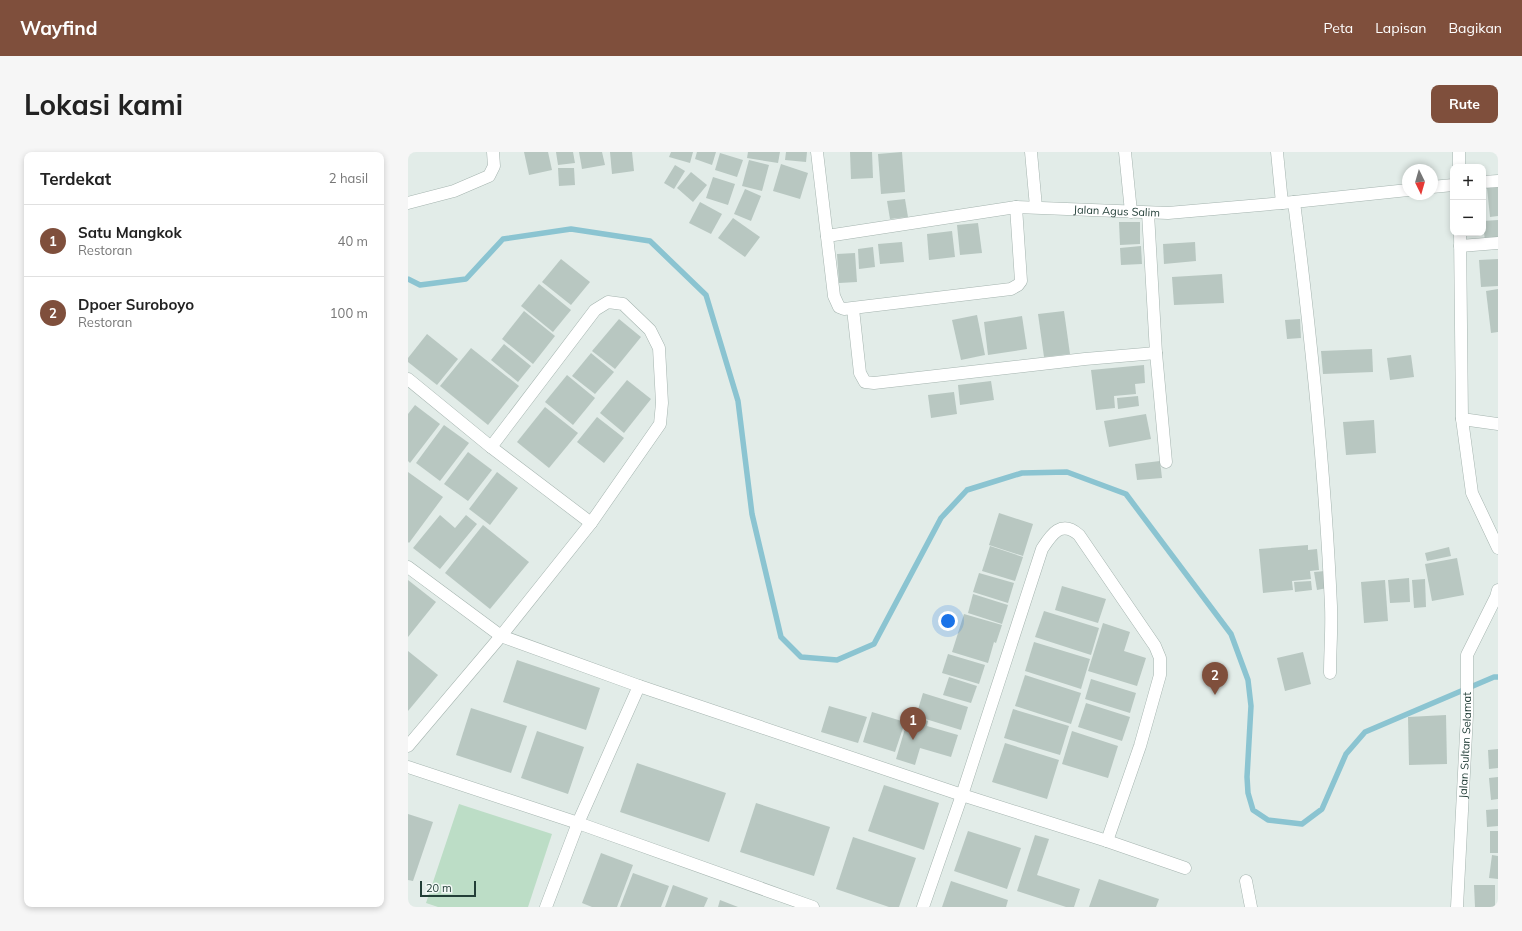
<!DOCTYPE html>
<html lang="id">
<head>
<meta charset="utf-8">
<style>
	body { margin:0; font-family:Mulish,sans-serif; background:#f6f6f6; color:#222 }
	.controls { position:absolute; right:12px; top:12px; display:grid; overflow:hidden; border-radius:8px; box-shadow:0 2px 6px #0003 }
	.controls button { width:36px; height:36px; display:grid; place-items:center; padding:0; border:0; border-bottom:1px solid #e0e0e0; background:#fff; color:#222; font:20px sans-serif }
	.compass { position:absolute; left:994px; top:12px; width:36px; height:36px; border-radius:50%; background:#fff; box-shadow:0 2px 6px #0003; rotate:175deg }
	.scale { position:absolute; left:12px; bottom:10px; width:56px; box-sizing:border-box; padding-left:4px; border:2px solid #223e37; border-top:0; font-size:11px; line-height:14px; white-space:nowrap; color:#223e37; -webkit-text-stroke:3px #f3f9f6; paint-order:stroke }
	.you { position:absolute; left:540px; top:469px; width:14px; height:14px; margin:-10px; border:3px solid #fff; border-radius:50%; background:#1a73e8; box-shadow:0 0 0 6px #1a73e833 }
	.badge { display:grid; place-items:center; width:26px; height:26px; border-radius:50%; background:#7f4f3c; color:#fff; font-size:13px; font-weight:700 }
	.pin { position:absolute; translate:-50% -33px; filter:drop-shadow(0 1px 2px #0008) }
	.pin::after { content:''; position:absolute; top:21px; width:14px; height:12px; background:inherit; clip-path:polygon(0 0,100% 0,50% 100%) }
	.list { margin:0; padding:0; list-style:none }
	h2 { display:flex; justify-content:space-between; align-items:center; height:52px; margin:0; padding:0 16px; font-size:17px }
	h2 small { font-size:13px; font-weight:400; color:#767676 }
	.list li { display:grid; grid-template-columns:26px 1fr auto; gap:12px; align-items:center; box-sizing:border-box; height:72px; padding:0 16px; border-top:1px solid #e0e0e0 }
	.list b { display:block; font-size:15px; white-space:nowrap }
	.list p { margin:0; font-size:13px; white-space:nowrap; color:#767676 }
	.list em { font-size:13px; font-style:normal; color:#767676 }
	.map { position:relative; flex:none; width:1090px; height:755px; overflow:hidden; border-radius:8px }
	header { display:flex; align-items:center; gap:24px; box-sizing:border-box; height:56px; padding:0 20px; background:#7f4f3c; color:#fff }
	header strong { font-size:19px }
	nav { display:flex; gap:22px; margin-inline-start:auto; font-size:14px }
	.intro { display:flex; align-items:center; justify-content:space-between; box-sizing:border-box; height:96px; padding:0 24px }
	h1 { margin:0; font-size:28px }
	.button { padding:10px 18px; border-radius:8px; background:#7f4f3c; color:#fff; font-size:14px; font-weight:700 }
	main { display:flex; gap:24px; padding:0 24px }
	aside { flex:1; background:#fff; border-radius:8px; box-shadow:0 2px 6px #0003 }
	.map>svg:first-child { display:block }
	.green { fill:#bcddc6 }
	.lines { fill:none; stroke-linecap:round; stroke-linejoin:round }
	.stream { stroke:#8bc4d1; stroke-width:5.5 }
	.building { fill:#b8c7c1 }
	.minor-casing { stroke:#a5b4af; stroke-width:13 }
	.tertiary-casing { stroke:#a5b4af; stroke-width:13 }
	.minor { stroke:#fff; stroke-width:12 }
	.tertiary { stroke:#fff; stroke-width:12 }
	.labels { text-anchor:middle; stroke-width:4; stroke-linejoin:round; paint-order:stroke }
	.street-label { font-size:11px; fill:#223e37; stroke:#f3f9f6 }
</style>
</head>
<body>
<header>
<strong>Wayfind</strong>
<nav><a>Peta</a><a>Lapisan</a><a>Bagikan</a></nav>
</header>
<div class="intro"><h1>Lokasi kami</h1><a class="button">Rute</a></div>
<main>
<aside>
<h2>Terdekat<small>2 hasil</small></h2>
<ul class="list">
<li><span class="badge">1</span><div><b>Satu Mangkok</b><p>Restoran</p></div><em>40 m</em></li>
<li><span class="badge">2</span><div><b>Dpoer Suroboyo</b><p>Restoran</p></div><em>100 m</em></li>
</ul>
</aside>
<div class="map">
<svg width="1090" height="755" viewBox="0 0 1090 755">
	<rect width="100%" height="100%" fill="#e2ece8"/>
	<polygon class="green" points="51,652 144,682 120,755 30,755 18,751"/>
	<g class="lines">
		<polyline class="stream" points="0,127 12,133 58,127 95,87 163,77 242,89 298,143 330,249 344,362 373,485 393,505 429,508 466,492 533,366 559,338 614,321 659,320 718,342 823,482 840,528 843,554 839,625 840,641 845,658 860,668 894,672 914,657 938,602 957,580 1086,525 1090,525"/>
	</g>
	<g class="building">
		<polygon points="116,0 140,0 144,18 121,23"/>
		<polygon points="148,0 165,0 167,11 150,13"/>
		<polygon points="171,0 194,0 197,13 174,17"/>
		<polygon points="202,0 224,0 226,19 204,22"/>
		<polygon points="263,0 285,0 282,11 261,5"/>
		<polygon points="289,0 308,0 304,13 287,7"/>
		<polygon points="340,0 372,0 370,11 339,6"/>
		<polygon points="378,0 399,0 398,10 377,8"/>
		<polygon points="442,0 464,0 465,26 443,27"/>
		<polygon points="494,0 497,40 473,42 470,2"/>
		<polygon points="312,1 335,8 329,25 307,18"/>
		<polygon points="341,8 361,13 354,39 334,34"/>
		<polygon points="373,12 400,21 392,47 365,39"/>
		<polygon points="267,13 277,19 266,37 256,31"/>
		<polygon points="150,16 166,16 167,33 151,34"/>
		<polygon points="283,20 299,33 285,50 269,36"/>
		<polygon points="305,25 327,32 320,53 298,46"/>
		<polygon points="1090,35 1090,64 1082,65 1079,36"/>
		<polygon points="337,37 353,44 343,69 326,62"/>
		<polygon points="497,47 500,65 482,67 479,49"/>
		<polygon points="292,50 314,62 303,82 281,71"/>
		<polygon points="325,66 352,85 337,105 310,86"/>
		<polygon points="1090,68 1090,89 1077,90 1075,69"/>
		<polygon points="711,70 732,70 732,92 712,93"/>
		<polygon points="570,71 574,101 552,103 549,73"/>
		<polygon points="544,79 547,105 521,108 519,82"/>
		<polygon points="494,90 496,110 472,112 470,92"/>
		<polygon points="787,90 788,109 756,112 755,92"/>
		<polygon points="733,94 734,112 713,113 712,96"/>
		<polygon points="465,95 467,115 451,117 450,97"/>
		<polygon points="447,101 449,130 431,131 429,102"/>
		<polygon points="153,107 182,130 163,153 134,130"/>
		<polygon points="1090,107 1090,134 1073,135 1071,108"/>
		<polygon points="814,122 816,151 766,153 764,125"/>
		<polygon points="131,132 163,158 145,180 113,154"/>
		<polygon points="1090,137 1090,180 1083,181 1078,139"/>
		<polygon points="116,159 147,184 125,212 94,187"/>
		<polygon points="656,159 662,202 636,205 630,162"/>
		<polygon points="569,163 577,203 553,208 544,168"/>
		<polygon points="614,164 619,197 580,203 576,170"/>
		<polygon points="211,167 233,185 207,217 184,199"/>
		<polygon points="892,167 893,186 879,187 877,168"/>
		<polygon points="19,182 50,207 29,233 0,210 0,206"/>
		<polygon points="96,192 123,214 110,230 83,208"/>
		<polygon points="63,196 111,234 80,273 32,234"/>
		<polygon points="964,197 965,220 915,222 913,199"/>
		<polygon points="183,201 206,220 187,242 164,224"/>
		<polygon points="1003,203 1006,225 982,228 979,206"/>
		<polygon points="736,213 737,231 727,232 728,242 706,244 707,256 688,258 683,218"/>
		<polygon points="159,223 187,246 165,273 137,250"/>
		<polygon points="219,228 243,247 216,281 192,261"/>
		<polygon points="583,229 586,248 552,253 550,233"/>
		<polygon points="546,240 549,262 523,266 520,243"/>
		<polygon points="730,244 731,254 710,257 709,246"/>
		<polygon points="7,253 32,272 2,311 0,309 0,262"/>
		<polygon points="137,255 170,281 141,316 109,290"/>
		<polygon points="738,262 743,287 701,295 696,269"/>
		<polygon points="189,265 216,286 196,311 169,290"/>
		<polygon points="966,268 968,301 938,303 935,270"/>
		<polygon points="36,273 61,291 32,329 8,311"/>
		<polygon points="60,300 84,318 60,349 36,332"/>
		<polygon points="752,309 754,326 729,328 727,312"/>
		<polygon points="0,320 35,345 1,391 0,390"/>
		<polygon points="89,320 110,336 82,373 61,357"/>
		<polygon points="591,361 625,372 615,404 581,393"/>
		<polygon points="32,363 47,376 58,363 69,372 32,417 5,396"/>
		<polygon points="75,373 121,410 82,457 37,421"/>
		<polygon points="900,393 900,398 909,397 911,418 902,419 903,427 884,429 885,438 855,441 851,397"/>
		<polygon points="582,394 615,405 607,429 574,419"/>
		<polygon points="1041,395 1043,404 1019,409 1017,401"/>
		<polygon points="1049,406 1056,443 1024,449 1017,412"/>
		<polygon points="917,419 919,436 909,438 906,420"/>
		<polygon points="571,421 606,431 600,451 565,440"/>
		<polygon points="1001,426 1002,450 982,451 980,428"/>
		<polygon points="1017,427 1018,455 1006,456 1004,428"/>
		<polygon points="0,428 28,450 0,485"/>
		<polygon points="977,428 980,469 956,471 953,430"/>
		<polygon points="903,429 904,438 887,440 886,430"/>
		<polygon points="654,434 698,447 690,471 647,458"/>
		<polygon points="565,442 600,453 594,472 560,461"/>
		<polygon points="636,459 691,476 683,503 627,485"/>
		<polygon points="556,462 594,473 588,491 586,490 580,511 544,500"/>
		<polygon points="695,471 722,480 716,499 738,506 729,534 680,519"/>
		<polygon points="626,490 682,507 673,537 617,519"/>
		<polygon points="0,499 30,523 0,559"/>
		<polygon points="895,500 903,532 877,539 869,506"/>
		<polygon points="540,502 577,513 571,532 534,521"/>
		<polygon points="109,508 192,536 178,578 95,550"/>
		<polygon points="617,523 673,541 663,572 607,554"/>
		<polygon points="541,525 569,534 563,551 535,543"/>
		<polygon points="683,527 728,541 722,561 677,547"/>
		<polygon points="515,541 560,555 553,578 508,564"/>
		<polygon points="678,551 722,565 714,589 670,575"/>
		<polygon points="421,554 459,565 450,591 413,580"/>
		<polygon points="63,556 119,574 103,621 48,603"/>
		<polygon points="605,557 661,574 652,603 596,586"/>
		<polygon points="464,560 497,570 487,600 455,590"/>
		<polygon points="501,563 520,569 519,574 550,583 543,605 512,596 507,613 488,607"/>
		<polygon points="1038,563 1039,612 1001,613 1000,565"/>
		<polygon points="129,579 176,595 160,642 113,626"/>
		<polygon points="664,579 710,594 700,626 654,612"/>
		<polygon points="597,591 651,608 639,647 584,630"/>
		<polygon points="1090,597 1090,616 1081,617 1080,598"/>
		<polygon points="229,611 318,641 301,690 212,660"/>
		<polygon points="1090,625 1090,647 1083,648 1081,626"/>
		<polygon points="476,633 531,651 516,698 460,679"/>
		<polygon points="348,651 422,675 406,724 332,700"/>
		<polygon points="1090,657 1090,674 1079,675 1078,658"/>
		<polygon points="0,662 25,670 5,729 0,728"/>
		<polygon points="560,679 613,696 599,737 546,719"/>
		<rect x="1082" y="679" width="8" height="22"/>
		<polygon points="627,683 641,687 629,723 672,737 666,755 658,755 609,739"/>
		<polygon points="445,685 508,706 491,755 481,755 428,737"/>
		<polygon points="193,701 225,713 209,755 184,755 174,751"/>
		<polygon points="1084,703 1090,704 1090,727 1081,726"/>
		<polygon points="225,721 261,734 253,755 212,755"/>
		<polygon points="691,727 751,747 748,755 681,755"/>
		<polygon points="543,729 600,748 598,755 534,755"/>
		<polygon points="265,733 300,746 296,755 257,755"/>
		<polygon points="1066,733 1087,733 1087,755 1067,755"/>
		<polygon points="312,748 330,755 310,755"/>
	</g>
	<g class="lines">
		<g class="minor-casing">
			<g id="minor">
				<polyline points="409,0 426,144 431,155 436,157 603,137 610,133 613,129 608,55"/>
				<polyline points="623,0 628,55"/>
				<polyline points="717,0 723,60"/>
				<polyline points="869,0 874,51"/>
				<polyline points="1075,30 1090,29"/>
				<polyline points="1024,35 1045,33"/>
				<path d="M886,50c17,134 31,269 37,404 1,22 -1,45 -1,67"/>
				<polyline points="0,51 46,39 81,24 86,14 85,0"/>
				<polyline points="740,61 748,201 758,310"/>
				<path id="s1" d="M419,84l189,-29 152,6 126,-11 114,-12"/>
				<polyline points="1052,94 1090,91"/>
				<polyline points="445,157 452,221 457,230 466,231 677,207 748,201"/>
				<polyline points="0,227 83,295 183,371"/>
				<polyline points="0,415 93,484 231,534 554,643 699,689 777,716"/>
				<polyline points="0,594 93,484 183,371 252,272 254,251 251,196 242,178 215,152 200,150 187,158 83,295"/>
				<polyline points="0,615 170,671 405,755"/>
				<polyline points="838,729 843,755"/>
				<polyline points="138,755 170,671 231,534"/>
				<path d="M515,755l39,-112 80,-246c9,-14 19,-30 37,-14l76,111 5,12v17l-20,71 -33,95"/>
			</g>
		</g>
		<g class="tertiary-casing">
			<g id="tertiary">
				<polyline points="1051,15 1051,0"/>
				<polyline points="1052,81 1054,267 1064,341 1090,396"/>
				<polyline points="1054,267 1090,272"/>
				<path id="s2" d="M1049,755l10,-192v-60l29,-58 2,-7"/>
			</g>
		</g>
		<use href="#minor" class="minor"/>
		<use href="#tertiary" class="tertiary"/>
	</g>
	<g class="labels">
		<g class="street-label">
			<text dy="4" stroke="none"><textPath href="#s1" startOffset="292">Jalan Agus Salim</textPath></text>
			<text dy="4" stroke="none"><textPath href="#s2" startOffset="162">Jalan Sultan Selamat</textPath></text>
		</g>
	</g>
</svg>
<div class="controls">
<button>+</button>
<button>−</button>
</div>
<svg class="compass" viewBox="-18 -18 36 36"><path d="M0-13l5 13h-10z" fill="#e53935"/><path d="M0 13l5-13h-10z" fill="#767676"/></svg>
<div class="scale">20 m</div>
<div class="you"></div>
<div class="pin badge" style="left:505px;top:588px">1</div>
<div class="pin badge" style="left:807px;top:543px">2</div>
</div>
</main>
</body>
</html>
